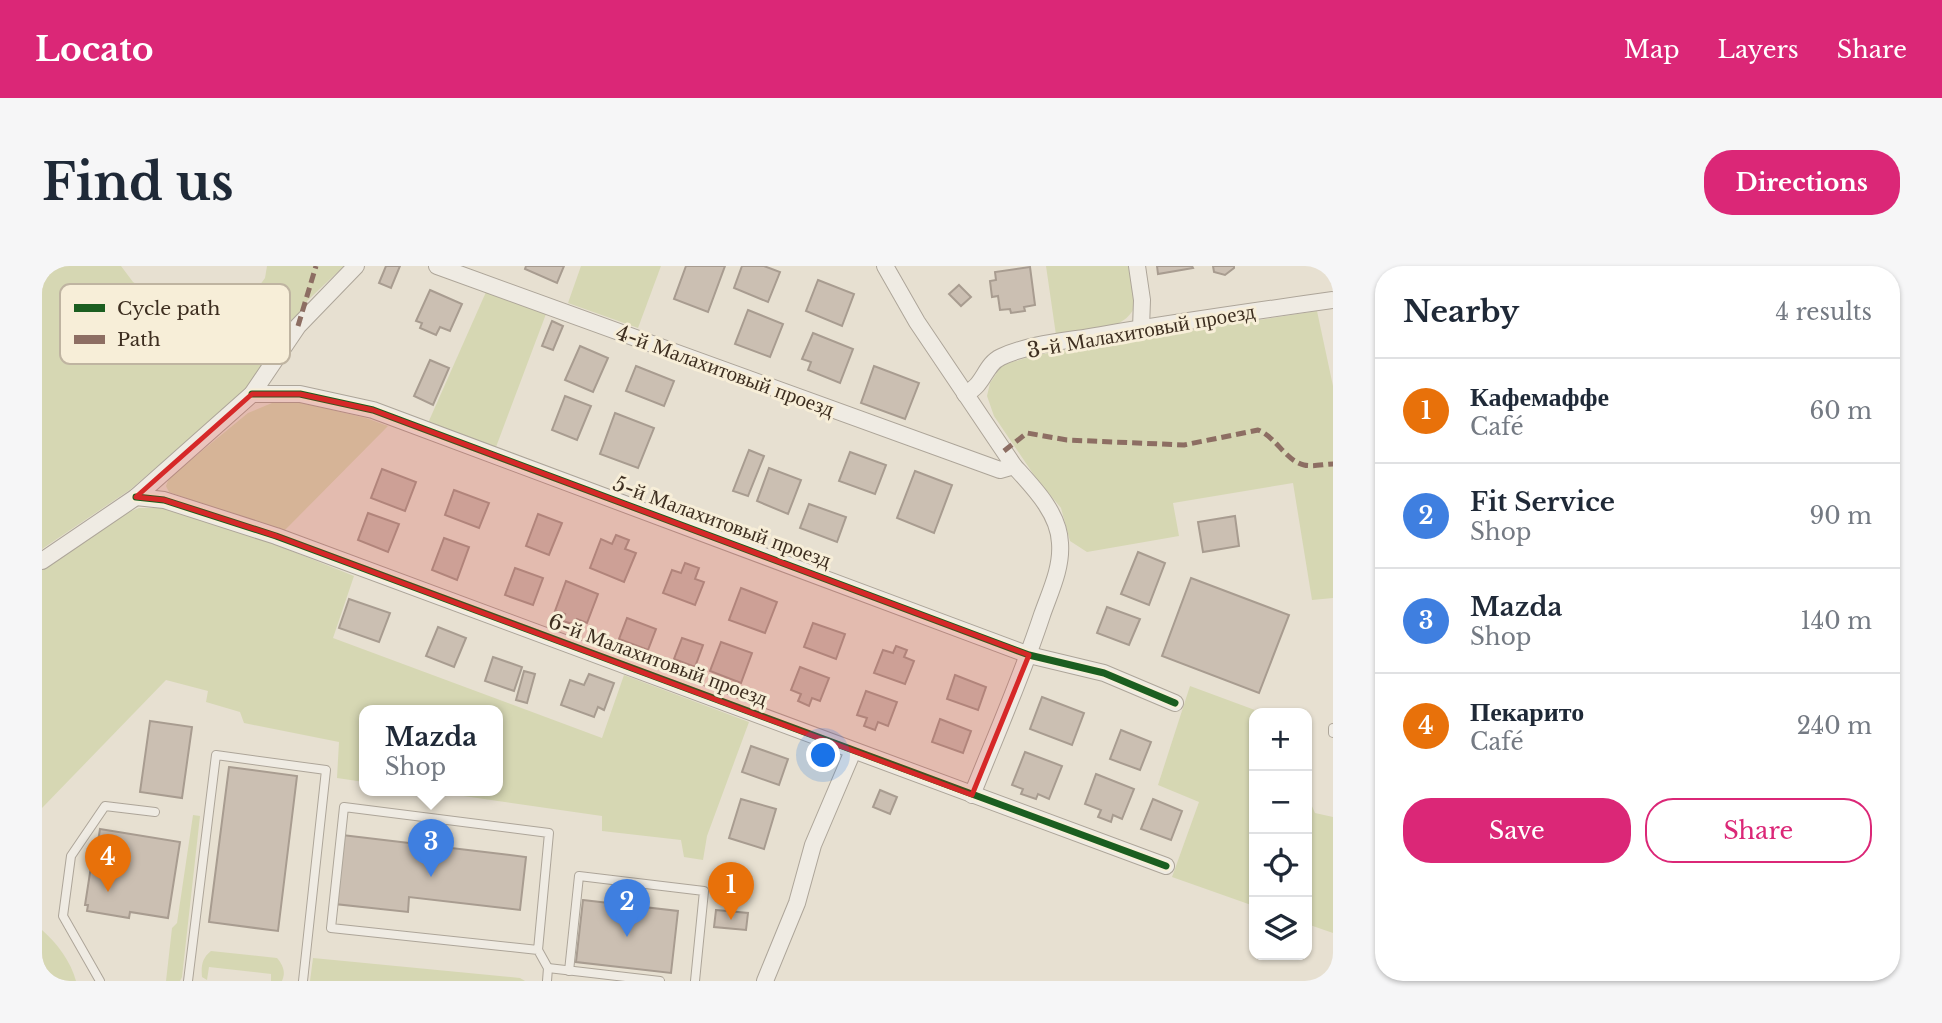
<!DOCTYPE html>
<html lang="en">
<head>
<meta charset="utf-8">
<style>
	body { margin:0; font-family:"Libre Baskerville",serif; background:#f6f6f7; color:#1f2937 }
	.controls { position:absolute; right:21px; bottom:21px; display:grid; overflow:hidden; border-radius:14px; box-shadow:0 2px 5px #0004 }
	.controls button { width:63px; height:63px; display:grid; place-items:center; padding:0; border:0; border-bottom:2px solid #e0e1e3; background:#fff; color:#1f2937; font:35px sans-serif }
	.you { position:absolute; left:782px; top:490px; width:24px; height:24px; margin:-18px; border:5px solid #fff; border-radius:50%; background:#1a73e8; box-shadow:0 0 0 10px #1a73e833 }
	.badge { display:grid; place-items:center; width:46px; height:46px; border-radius:50%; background:#db2777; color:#fff; font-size:23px; font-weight:700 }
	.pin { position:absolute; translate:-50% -58px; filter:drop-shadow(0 2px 4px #0008) }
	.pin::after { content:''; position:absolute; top:37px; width:24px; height:21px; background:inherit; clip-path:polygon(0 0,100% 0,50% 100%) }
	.popup { position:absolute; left:317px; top:439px; width:144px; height:91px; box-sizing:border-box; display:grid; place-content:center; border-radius:14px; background:#fff; filter:drop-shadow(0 2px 5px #0005); font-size:23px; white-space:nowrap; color:#747a83 }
	.popup b { font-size:26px; color:#1f2937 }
	.popup::after { content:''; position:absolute; left:50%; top:100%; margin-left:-14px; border:14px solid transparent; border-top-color:#fff }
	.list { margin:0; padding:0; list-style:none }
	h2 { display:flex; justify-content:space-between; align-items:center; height:91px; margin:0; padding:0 28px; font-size:30px }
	h2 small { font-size:23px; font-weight:400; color:#747a83 }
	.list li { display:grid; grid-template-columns:46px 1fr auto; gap:21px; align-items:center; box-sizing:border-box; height:105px; padding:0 28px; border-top:2px solid #e0e1e3 }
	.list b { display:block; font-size:26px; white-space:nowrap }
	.list p { margin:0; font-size:23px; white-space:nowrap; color:#747a83 }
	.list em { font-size:23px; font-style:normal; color:#747a83 }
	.actions { display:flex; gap:14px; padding:21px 28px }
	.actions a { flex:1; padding:16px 0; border:2px solid #db2777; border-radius:28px; text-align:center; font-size:24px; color:#db2777 }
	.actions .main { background:#db2777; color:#fff }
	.icon { flex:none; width:38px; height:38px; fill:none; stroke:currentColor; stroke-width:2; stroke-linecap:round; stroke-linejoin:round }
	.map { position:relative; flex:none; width:1291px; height:715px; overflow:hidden; border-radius:28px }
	header { display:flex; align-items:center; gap:42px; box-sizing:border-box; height:98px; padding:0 35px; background:#db2777; color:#fff }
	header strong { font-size:33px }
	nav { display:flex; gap:38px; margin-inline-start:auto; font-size:24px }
	.intro { display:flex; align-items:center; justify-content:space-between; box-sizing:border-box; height:168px; padding:0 42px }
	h1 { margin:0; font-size:49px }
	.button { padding:18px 32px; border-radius:28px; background:#db2777; color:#fff; font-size:24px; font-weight:700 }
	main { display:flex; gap:42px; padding:0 42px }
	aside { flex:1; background:#fff; border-radius:28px; box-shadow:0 2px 5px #0004 }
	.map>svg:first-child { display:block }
	.green { fill:#d6d7b3 }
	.building { fill:#cbbfb2; stroke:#a89c90; stroke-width:2 }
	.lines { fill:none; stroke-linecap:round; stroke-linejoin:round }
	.service-casing { stroke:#ada599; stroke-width:10 }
	.minor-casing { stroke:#ada599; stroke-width:18 }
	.service { stroke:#efebe3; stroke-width:8 }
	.minor { stroke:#efebe3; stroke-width:16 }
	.quiet { stroke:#8d6e63; stroke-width:5; stroke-dasharray:10 5; stroke-linecap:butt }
	.cycleway-casing { stroke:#f7eed8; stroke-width:11 }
	.cycleway { stroke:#1b5e20; stroke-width:7 }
	.marked { fill:#d62828; fill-opacity:0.2; stroke:#d62828; stroke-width:5; stroke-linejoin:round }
	.labels { text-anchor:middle; stroke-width:6; stroke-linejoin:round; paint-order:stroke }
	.street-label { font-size:21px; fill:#3d2e20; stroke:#f7eed8 }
	.key { fill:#f7eed8; stroke:#bfb4a1; stroke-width:2 }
	.key-label { font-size:19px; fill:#3d2e20 }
</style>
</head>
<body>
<header>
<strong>Locato</strong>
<nav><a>Map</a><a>Layers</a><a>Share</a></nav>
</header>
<div class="intro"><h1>Find us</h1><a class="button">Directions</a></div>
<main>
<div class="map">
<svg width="1291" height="715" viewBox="0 0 1291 715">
	<rect width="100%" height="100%" fill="#e7e0d1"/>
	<g class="green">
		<polygon points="0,0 79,0 91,16 138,45 190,57 223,12 225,0 302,0 266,34 204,123 89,223 0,283"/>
		<polygon points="539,0 619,0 596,62 526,37"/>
		<path d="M1004,0h85c2,10 6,23 5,33 -3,34 -53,32 -80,36z"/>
		<polygon points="444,26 504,48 454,181 386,157"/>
		<polygon points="1275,45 1291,120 1291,332 1270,334 1251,217 1131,237 1137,270 1045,286 1028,275 1019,242 994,212 952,150 945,130 948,117 960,99 994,89"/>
		<polygon points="256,136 324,152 346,160 241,266 127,226 124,220 127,212 206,147 230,137"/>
		<polygon points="97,242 121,242 227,276 312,310 291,372 560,472 582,409 707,456 665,570 661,594 642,591 639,574 560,565 560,550 387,525 456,525 456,445 322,445 322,516 295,512 297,476 202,457 198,446 164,436 166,425 124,414 0,542 0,304 72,252"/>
		<polygon points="1148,420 1221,447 1212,447 1212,640 1130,611 1157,536 1116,519"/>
		<polygon points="1265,529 1273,547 1291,551 1291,667 1265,658"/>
		<polygon points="151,549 158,550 140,711 138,715 124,715 130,662 135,657"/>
		<path d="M0,664c15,13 29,32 34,51h-34z"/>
		<path d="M169,685l66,7c6,7 9,14 5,23h-11v-7l-62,-7 -2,13 -5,-3c-1,-11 0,-19 9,-26z"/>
		<polygon points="271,692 478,712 483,715 268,715"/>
	</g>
	<g class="building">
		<polygon points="344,0 358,0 349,22 337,17"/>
		<polygon points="484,0 522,0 515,17 483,3"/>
		<polygon points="644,0 683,0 666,46 632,33"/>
		<polygon points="700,0 722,0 738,6 726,36 692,22"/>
		<polygon points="1115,0 1150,0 1151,2 1116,8"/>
		<polygon points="1171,0 1192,0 1192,2 1183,9 1172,6"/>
		<polygon points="988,1 993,39 982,41 983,45 969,47 968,43 958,44 956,30 950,31 948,15 954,14 953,6"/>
		<polygon points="776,14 812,28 800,60 764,45"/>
		<polygon points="917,19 929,31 919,40 907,28"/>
		<polygon points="388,24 420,38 408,65 398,61 394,69 378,62 380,57 374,55"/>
		<polygon points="706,44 741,58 728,91 693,78"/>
		<polygon points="510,55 521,60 511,84 500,80"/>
		<polygon points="771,67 811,83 798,117 766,104 769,96 760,93"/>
		<polygon points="538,80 566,92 551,126 523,114"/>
		<polygon points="388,94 407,102 391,139 372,130"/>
		<polygon points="594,100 632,115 622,140 584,125"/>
		<polygon points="832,100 877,117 863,153 819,137"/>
		<polygon points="523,130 549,140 535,174 510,164"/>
		<polygon points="573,147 612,162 596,202 558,188"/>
		<polygon points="707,184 722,190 706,230 691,225"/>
		<polygon points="808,186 844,199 833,228 797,215"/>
		<polygon points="727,202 759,214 746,248 715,235"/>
		<polygon points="340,203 374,216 363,245 329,232"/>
		<polygon points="873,205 910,219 892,267 855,252"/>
		<polygon points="412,224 447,237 437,262 403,249"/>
		<polygon points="767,238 804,251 795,276 758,262"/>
		<polygon points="326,247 357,258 346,286 316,274"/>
		<polygon points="496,248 520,257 507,289 484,280"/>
		<polygon points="1193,250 1197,280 1161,286 1156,256"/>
		<polygon points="574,269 587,274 583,283 594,287 582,316 548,302 559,273 570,278"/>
		<polygon points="402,272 427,281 415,314 390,304"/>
		<polygon points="1096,286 1123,297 1107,339 1079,328"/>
		<polygon points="643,297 657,302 653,313 662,316 653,339 621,327 630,304 639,307"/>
		<polygon points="473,302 501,312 491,339 463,329"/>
		<polygon points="1149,312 1247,349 1217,427 1120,390"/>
		<polygon points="524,315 556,328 545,357 535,353 533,359 521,355 523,348 513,345"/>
		<polygon points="699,322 735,336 723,367 687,354"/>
		<polygon points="307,333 348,347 337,376 297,362"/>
		<polygon points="1065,341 1098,353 1087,379 1055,367"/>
		<polygon points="585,352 614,363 606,384 577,373"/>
		<polygon points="771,357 803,368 794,393 762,381"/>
		<polygon points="396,361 424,372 412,401 384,390"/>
		<polygon points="640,372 661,379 653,401 632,393"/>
		<polygon points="679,376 710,387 699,417 668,405"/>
		<polygon points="854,380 865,384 862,391 872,395 863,418 832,407 841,384 851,387"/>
		<polygon points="451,391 480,401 472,425 443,415"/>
		<polygon points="758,401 787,412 778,435 770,432 767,440 756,435 759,428 749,424"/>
		<polygon points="482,405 493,408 485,437 474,434"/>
		<polygon points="547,408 572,417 562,444 556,441 552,451 519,439 528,414 542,419"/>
		<polygon points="913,409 944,421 936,444 905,433"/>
		<polygon points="824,425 855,436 846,460 836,456 833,464 822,460 825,452 815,449"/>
		<polygon points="1000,431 1042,447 1030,479 988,463"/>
		<polygon points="898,453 929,465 921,487 890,476"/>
		<polygon points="108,455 150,461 140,532 98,526"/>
		<polygon points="1079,464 1109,476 1098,504 1068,493"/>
		<polygon points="709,480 746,493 737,519 700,506"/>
		<polygon points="983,486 1020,500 1007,533 996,528 994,533 979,528 981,523 970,519"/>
		<polygon points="187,501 255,510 236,665 167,656"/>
		<polygon points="1054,508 1092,523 1080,553 1071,549 1069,556 1056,551 1059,544 1043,538"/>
		<polygon points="838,524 855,531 848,548 831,541"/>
		<polygon points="699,533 734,543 722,583 687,572"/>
		<polygon points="1111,533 1140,545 1129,574 1099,563"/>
		<polygon points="58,563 138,576 126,652 88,646 87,652 45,645 46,639 43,639 50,594 53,594"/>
		<polygon points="300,569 484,591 478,644 367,631 366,646 293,638"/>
		<polygon points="541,634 636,645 629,707 534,696"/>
		<polygon points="674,644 706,647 704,664 672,661"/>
	</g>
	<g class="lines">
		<g class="service-casing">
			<g id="service">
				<polyline points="1291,462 1291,467"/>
				<polyline points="496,684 289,662 302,541 507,567 496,684 506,702 505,715"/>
				<polyline points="506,702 618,715"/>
				<polyline points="527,705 537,610 662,625 653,715"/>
				<polyline points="58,715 21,650 29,590 63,540 113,546"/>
				<polyline points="146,715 174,489 284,504 261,715"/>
			</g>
		</g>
		<g class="minor-casing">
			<g id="minor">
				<polyline points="395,0 958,204 972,200"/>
				<path d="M843,0l32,56 97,144c19,21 45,47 46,77 2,25 -10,49 -18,72 -20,61 -46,120 -70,180"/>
				<polyline points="1095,0 1100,34 1099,62"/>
				<polyline points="210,128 258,128 331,144 987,389 1062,407 1133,437"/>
				<path d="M923,128c20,-9 19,-29 36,-37 30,-14 67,-16 100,-22 77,-13 154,-24 232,-35"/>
				<polyline points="94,231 122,234 234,270 1124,600"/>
				<polyline points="0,295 94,231 210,128 256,60 314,0"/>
				<polyline points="723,715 755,637 771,579 811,485"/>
			</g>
		</g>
		<use href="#service" class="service"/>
		<use href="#minor" class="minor"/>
		<g class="quiet">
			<polyline points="256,60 274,0"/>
			<path d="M962,185l23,-18 40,7 117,5 74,-15c18,7 28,31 46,35 9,2 20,-1 29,-1"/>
		</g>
		<g class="cycleway-casing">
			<g id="cycleway">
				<polyline points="210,128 258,128 331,144 987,389 1062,407 1133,437"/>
				<polyline points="94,231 122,234 234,270 1124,600"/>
			</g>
		</g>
		<use href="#cycleway" class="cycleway"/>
	</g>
	<path class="marked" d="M210,128h48l73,16 656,245 -57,140 -696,-259 -112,-36 -28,-3z"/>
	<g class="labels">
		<g class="street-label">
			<text transform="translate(1099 65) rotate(-10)" y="7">3-й Малахитовый проезд</text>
			<text transform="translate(683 105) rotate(20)" y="7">4-й Малахитовый проезд</text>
			<text transform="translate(680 256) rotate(20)" y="7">5-й Малахитовый проезд</text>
			<text transform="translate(616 394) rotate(20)" y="7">6-й Малахитовый проезд</text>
		</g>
	</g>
	<rect x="18" y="18" width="230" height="80" rx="10" class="key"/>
	<rect x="32" y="38" width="31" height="8" fill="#1b5e20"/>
	<rect x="32" y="69" width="31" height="9" fill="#8d6e63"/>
	<g class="key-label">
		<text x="75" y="49">Cycle path</text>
		<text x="75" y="80">Path</text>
	</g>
</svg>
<div class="controls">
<button>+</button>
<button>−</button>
<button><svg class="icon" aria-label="locate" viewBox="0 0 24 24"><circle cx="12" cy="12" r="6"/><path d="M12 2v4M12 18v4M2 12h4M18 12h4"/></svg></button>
<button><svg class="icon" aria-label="layers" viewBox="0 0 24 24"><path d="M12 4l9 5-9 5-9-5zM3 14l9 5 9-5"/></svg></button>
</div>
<div class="you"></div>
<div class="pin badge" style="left:689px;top:654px;background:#e8710a">1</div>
<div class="pin badge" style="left:585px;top:671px;background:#3f7fe0">2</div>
<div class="pin badge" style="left:389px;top:611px;background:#3f7fe0">3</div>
<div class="popup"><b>Mazda</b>Shop</div>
<div class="pin badge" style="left:66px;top:626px;background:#e8710a">4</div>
</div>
<aside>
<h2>Nearby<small>4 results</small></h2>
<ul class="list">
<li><span class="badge" style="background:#e8710a">1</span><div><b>Кафемаффе</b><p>Café</p></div><em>60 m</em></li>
<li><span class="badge" style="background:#3f7fe0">2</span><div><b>Fit Service</b><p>Shop</p></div><em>90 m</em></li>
<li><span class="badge" style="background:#3f7fe0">3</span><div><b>Mazda</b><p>Shop</p></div><em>140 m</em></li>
<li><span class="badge" style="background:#e8710a">4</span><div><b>Пекарито</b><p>Café</p></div><em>240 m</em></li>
</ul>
<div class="actions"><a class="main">Save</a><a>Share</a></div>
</aside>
</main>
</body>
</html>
